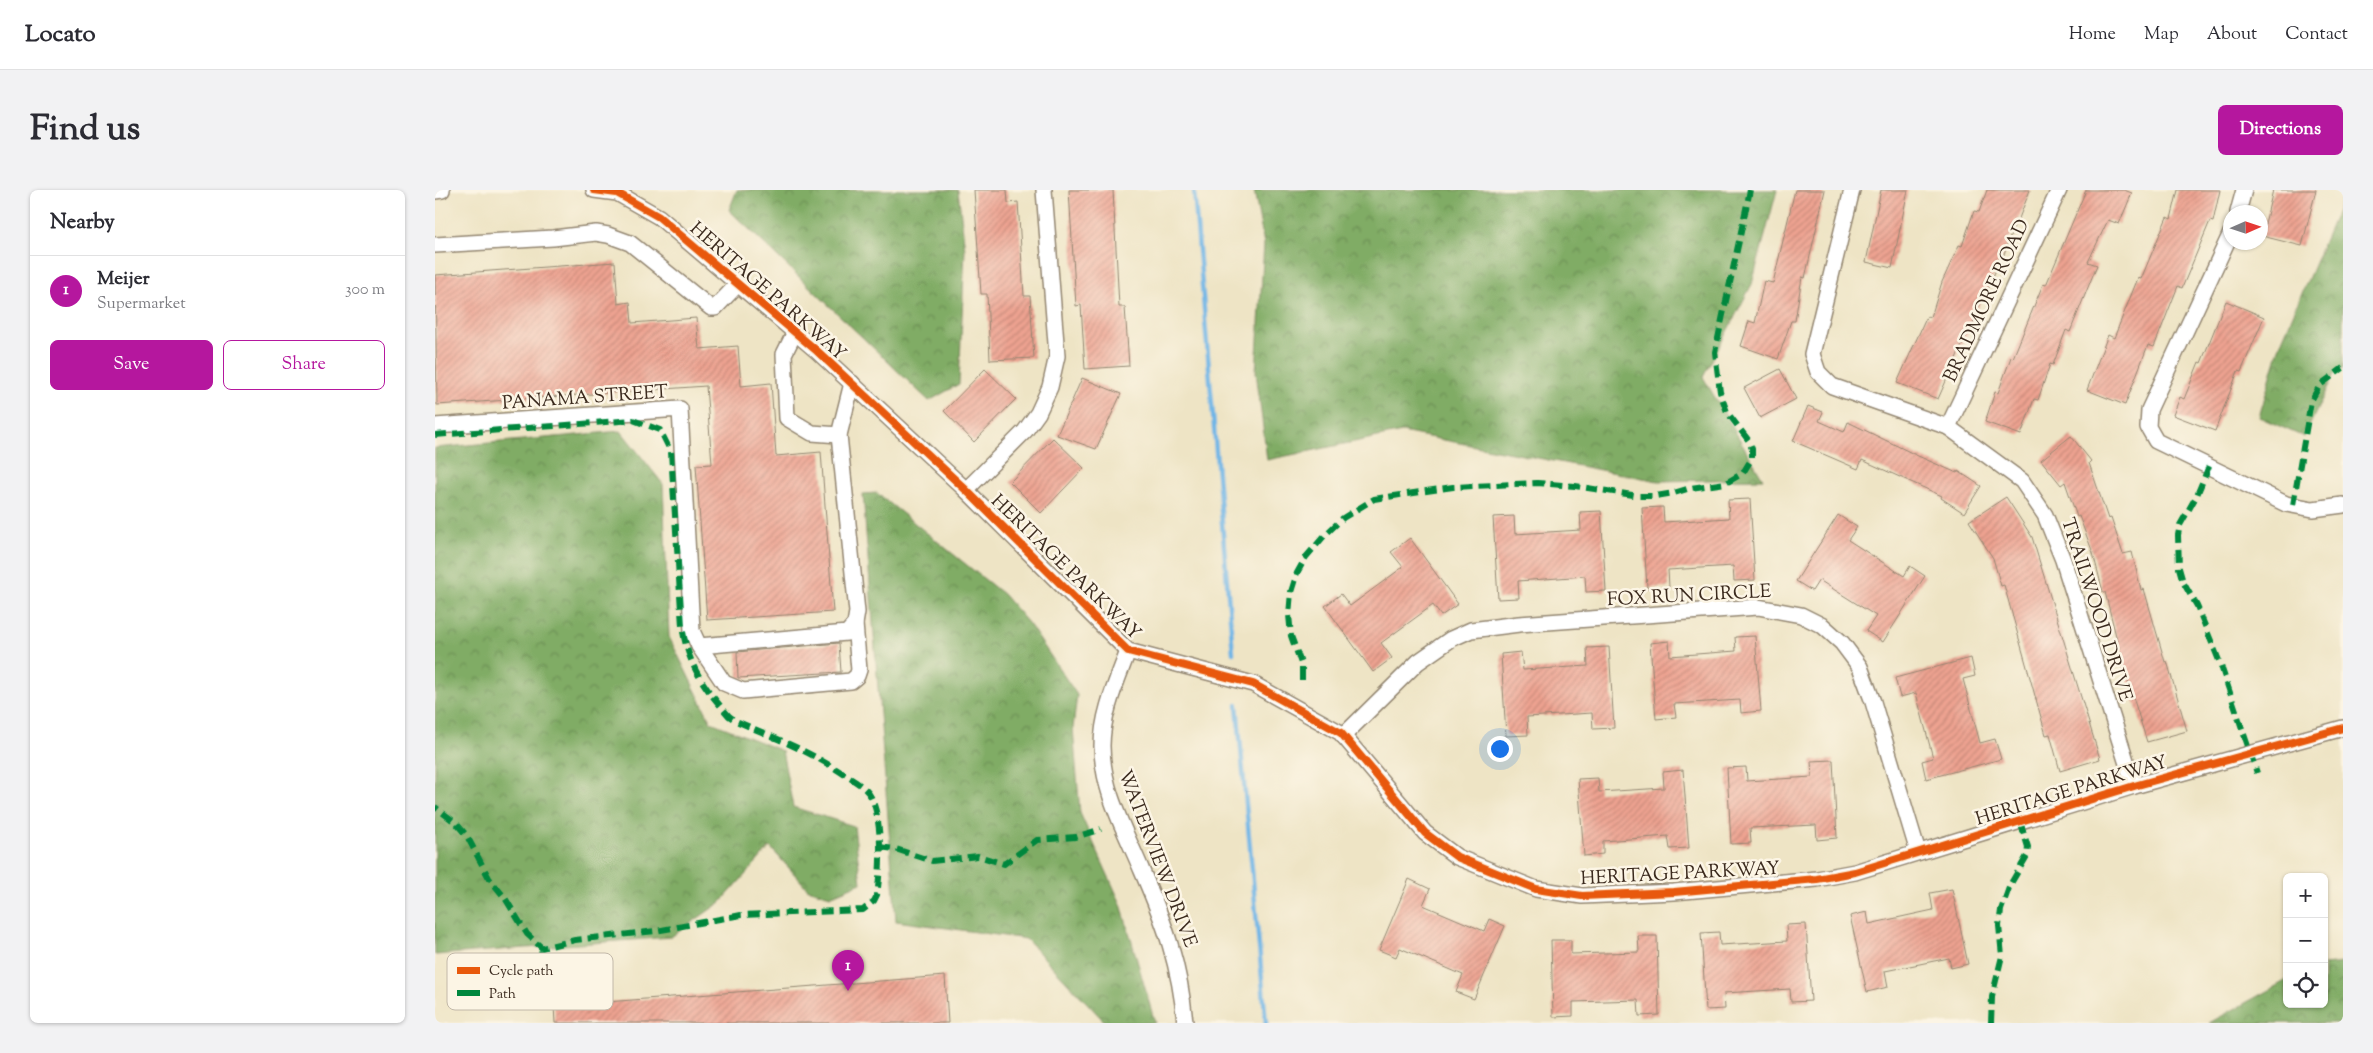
<!DOCTYPE html>
<html lang="en">
<head>
<meta charset="utf-8">
<style>
	body { margin:0; font-family:"Sorts Mill Goudy",serif; background:#f2f2f3; color:#2b2b33 }
	.controls { position:absolute; right:15px; bottom:15px; display:grid; overflow:hidden; border-radius:8px; box-shadow:0 1px 4px #0004 }
	.controls button { width:45px; height:45px; display:grid; place-items:center; padding:0; border:0; border-bottom:1px solid #e1e1e2; background:#fff; color:#2b2b33; font:25px sans-serif }
	.compass { position:absolute; left:1788px; top:15px; width:45px; height:45px; border-radius:50%; background:#fff; box-shadow:0 1px 4px #0004; rotate:87deg }
	.you { position:absolute; left:1064px; top:558px; width:18px; height:18px; margin:-12px; border:4px solid #fff; border-radius:50%; background:#1a73e8; box-shadow:0 0 0 8px #1a73e833 }
	.badge { display:grid; place-items:center; width:32px; height:32px; border-radius:50%; background:#b5179e; color:#fff; font-size:16px; font-weight:700 }
	.pin { position:absolute; translate:-50% -41px; filter:drop-shadow(0 1px 2px #0008) }
	.pin::after { content:''; position:absolute; top:26px; width:18px; height:15px; background:inherit; clip-path:polygon(0 0,100% 0,50% 100%) }
	.list { margin:0; padding:0; list-style:none }
	h2 { display:flex; justify-content:space-between; align-items:center; height:65px; margin:0; padding:0 20px; font-size:21px }
	h2 small { font-size:16px; font-weight:400; color:#7c7c81 }
	.list li { display:grid; grid-template-columns:32px 1fr auto; gap:15px; align-items:center; box-sizing:border-box; height:70px; padding:0 20px; border-top:1px solid #e1e1e2 }
	.list b { display:block; font-size:19px; white-space:nowrap }
	.list p { margin:0; font-size:16px; white-space:nowrap; color:#7c7c81 }
	.list em { font-size:16px; font-style:normal; color:#7c7c81 }
	.actions { display:flex; gap:10px; padding:15px 20px }
	.actions a { flex:1; padding:11px 0; border:1px solid #b5179e; border-radius:8px; text-align:center; font-size:18px; color:#b5179e }
	.actions .main { background:#b5179e; color:#fff }
	.icon { flex:none; width:28px; height:28px; fill:none; stroke:currentColor; stroke-width:2; stroke-linecap:round; stroke-linejoin:round }
	.map { position:relative; flex:none; width:1908px; height:833px; overflow:hidden; border-radius:8px }
	header { display:flex; align-items:center; gap:30px; box-sizing:border-box; height:70px; padding:0 25px; background:#fff; border-bottom:1px solid #e1e1e2 }
	header strong { font-size:24px }
	nav { display:flex; gap:28px; margin-inline-start:auto; font-size:18px }
	.intro { display:flex; align-items:center; justify-content:space-between; box-sizing:border-box; height:120px; padding:0 30px }
	h1 { margin:0; font-size:35px }
	.button { padding:12px 22px; border-radius:8px; background:#b5179e; color:#fff; font-size:18px; font-weight:700 }
	main { display:flex; gap:30px; padding:0 30px }
	aside { flex:1; background:#fff; border-radius:8px; box-shadow:0 1px 4px #0004 }
	.map>svg:first-child { display:block }
	.forest { fill:url(#forest-crowns); stroke:#5e6b42 }
	.lines { fill:none; stroke-linecap:round; stroke-linejoin:round }
	.stream { stroke:#70b5e6; stroke-width:4.5 }
	.building { fill:url(#building-hatch) }
	.street-casing { stroke:#948772; stroke-width:18 }
	.street { stroke:#fff; stroke-width:15 }
	.quiet { stroke:#00873e; stroke-width:6; stroke-dasharray:12 6; stroke-linecap:butt }
	.cycleway-casing { stroke:#fcf5e5; stroke-width:11 }
	.cycleway { stroke:#e8590c; stroke-width:8 }
	.labels { text-anchor:middle; stroke-width:5; stroke-linejoin:round; paint-order:stroke }
	.street-label { font-size:19px; fill:#3b2a1e; stroke:#fcf5e5 }
	.key { fill:#fcf5e5; stroke:#c2b8a9; stroke-width:1 }
	.key-label { font-size:14px; fill:#3b2a1e }
</style>
</head>
<body>
<header>
<strong>Locato</strong>
<nav><a>Home</a><a>Map</a><a>About</a><a>Contact</a></nav>
</header>
<div class="intro"><h1>Find us</h1><a class="button">Directions</a></div>
<main>
<aside>
<h2>Nearby<small></small></h2>
<ul class="list">
<li><span class="badge">1</span><div><b>Meijer</b><p>Supermarket</p></div><em>300 m</em></li>
</ul>
<div class="actions"><a class="main">Save</a><a>Share</a></div>
</aside>
<div class="map">
<svg width="1908" height="833" viewBox="0 0 1908 833">
	<defs>
		<pattern id="forest-crowns" width="20" height="18" patternUnits="userSpaceOnUse" patternTransform="scale(1.25)"><rect width="20" height="18" fill="#80ac65"/><path d="M2 6a3 3 0 1 1 6 0M12 15a3 3 0 1 1 6 0" fill="none" stroke="#6a8c53"/></pattern>
		<pattern id="building-hatch" width="6" height="6" patternUnits="userSpaceOnUse" patternTransform="scale(1.25)"><rect width="6" height="6" fill="#eea391"/><path d="M-1 1l2-2M0 6l6-6M5 7l2-2" fill="none" stroke="#c28576"/></pattern>
	</defs>
	<rect width="100%" height="100%" fill="#fcf5e5"/>
	<filter id="ink" filterUnits="userSpaceOnUse"><feTurbulence type="fractalNoise" baseFrequency=".02" numOctaves="2"/><feDisplacementMap in="SourceGraphic" scale="10" xChannelSelector="R" yChannelSelector="G"/><feConvolveMatrix kernelMatrix="1 2 1 2 8 2 1 2 1" color-interpolation-filters="sRGB"/></filter>
	<filter id="wash" filterUnits="userSpaceOnUse"><feTurbulence type="fractalNoise" baseFrequency=".0096" numOctaves="4" result="noise"/><feDisplacementMap in="SourceGraphic" scale="20" xChannelSelector="R" yChannelSelector="G"/><feGaussianBlur stdDeviation="1.12" result="paint"/><feColorMatrix in="noise" values="0 0 0 0 0 0 0 0 0 0 0 0 0 0 0 0 0 1.4 0 .05"/><feComposite in="paint" operator="in"/></filter>
	<g filter="url(#wash)">
		<rect width="100%" height="100%" fill="#eee4c5"/>
		<g class="forest">
			<polygon points="302,0 523,0 530,60 524,194 494,211 294,20"/>
			<polygon points="819,0 1342,0 1317,94 1268,187 1328,289 1223,291 967,242 832,270 821,181 829,54"/>
			<polygon points="1908,0 1908,178 1900,182 1869,247 1824,227 1845,155 1905,14"/>
			<polygon points="186,241 228,294 234,447 276,532 347,561 358,617 419,636 426,693 395,706 373,699 335,657 286,712 236,747 0,765 0,258"/>
			<polygon points="442,303 568,404 594,434 642,505 638,538 645,623 686,714 720,833 671,833 591,749 461,731 428,304"/>
			<polygon points="1908,773 1908,833 1774,833 1852,790 1852,814 1889,814 1889,775"/>
		</g>
		<g class="lines">
			<g class="stream">
				<polyline points="759,0 798,463"/>
				<polyline points="802,515 831,833"/>
			</g>
		</g>
		<g id="blocks">
			<g class="building">
				<polygon points="539,0 572,0 573,13 583,12 589,106 595,106 599,168 555,170 552,104 546,104"/>
				<polygon points="634,0 678,0 684,117 690,117 694,176 650,179 646,115 641,116"/>
				<polygon points="1360,0 1390,0 1370,88 1367,87 1360,131 1356,131 1343,169 1306,156 1314,131 1320,133 1329,91 1338,93"/>
				<polygon points="1446,0 1473,0 1457,78 1431,72"/>
				<polygon points="1552,0 1595,0 1583,31 1581,30 1568,67 1566,67 1551,104 1548,103 1537,138 1535,137 1503,209 1462,193 1492,126 1496,127 1507,92 1524,55 1527,56 1539,21 1544,22"/>
				<polygon points="1651,0 1689,0 1697,3 1684,34 1673,30 1653,72 1662,75 1635,142 1631,140 1618,175 1615,174 1603,210 1599,209 1586,245 1550,232 1560,202 1563,203 1576,167 1578,168 1608,94 1611,95"/>
				<polygon points="1743,0 1785,0 1778,32 1775,31 1747,98 1743,96 1719,157 1713,155 1690,215 1652,200 1673,145 1679,148 1703,88 1706,89 1732,27 1736,29"/>
				<polygon points="1838,0 1881,0 1867,56 1827,46"/>
				<polygon points="180,72 183,114 195,112 197,133 261,128 264,159 303,156 306,196 336,193 341,266 386,262 398,422 272,430 261,275 277,274 271,196 2,215 0,85"/>
				<polygon points="1791,111 1829,127 1806,182 1803,181 1780,241 1738,225 1745,207 1749,209 1764,172 1766,173"/>
				<polygon points="550,179 581,209 539,252 509,221"/>
				<polygon points="1345,179 1361,209 1325,228 1309,198"/>
				<polygon points="647,188 686,204 661,259 622,245"/>
				<polygon points="1373,216 1388,222 1384,231 1409,242 1413,232 1483,266 1522,283 1523,281 1546,296 1529,323 1506,308 1507,306 1427,270 1423,279 1358,251"/>
				<polygon points="1636,246 1656,271 1654,273 1673,329 1676,328 1688,364 1697,362 1706,400 1709,399 1730,472 1732,471 1752,541 1712,552 1689,478 1670,402 1668,402 1658,363 1644,326 1642,327 1630,292 1626,295 1606,270"/>
				<polygon points="618,248 649,278 606,323 575,292"/>
				<polygon points="1571,307 1597,347 1665,569 1625,581 1615,544 1611,545 1569,395 1566,396 1558,368 1534,331"/>
				<polygon points="1315,309 1320,390 1299,391 1298,376 1233,380 1234,397 1212,398 1207,318 1228,317 1229,332 1294,328 1293,310"/>
				<polygon points="1166,321 1171,401 1151,402 1150,386 1083,391 1084,408 1063,409 1058,327 1079,326 1080,344 1146,340 1145,322"/>
				<polygon points="1403,325 1422,337 1413,350 1469,386 1475,376 1490,386 1448,452 1431,441 1441,426 1384,390 1377,401 1361,391"/>
				<polygon points="975,348 1023,414 1006,426 998,415 946,453 957,468 938,482 890,416 906,404 915,416 968,377 956,362"/>
				<polygon points="1320,446 1326,521 1306,523 1305,510 1239,514 1241,527 1221,529 1215,453 1234,451 1235,466 1301,461 1300,447"/>
				<polygon points="404,453 406,482 303,488 302,462"/>
				<polygon points="1174,457 1179,538 1158,539 1157,523 1092,527 1093,545 1071,546 1066,464 1086,462 1088,480 1153,476 1152,458"/>
				<polygon points="1536,468 1540,486 1528,489 1545,553 1560,549 1566,569 1491,589 1487,571 1498,568 1481,503 1465,507 1460,488"/>
				<polygon points="1398,570 1402,648 1382,650 1381,635 1315,638 1316,653 1296,654 1292,578 1311,577 1312,591 1377,587 1376,571"/>
				<polygon points="1248,580 1254,658 1235,659 1233,646 1168,651 1168,664 1149,666 1143,589 1163,588 1164,602 1229,598 1228,582"/>
				<polygon points="974,689 995,699 988,715 1049,741 1054,729 1070,736 1039,809 1021,802 1028,785 965,758 961,767 944,760"/>
				<polygon points="1517,699 1533,774 1516,778 1514,768 1450,781 1453,797 1432,802 1415,726 1432,722 1434,734 1498,720 1495,703"/>
				<polygon points="1371,734 1376,811 1356,812 1355,799 1289,803 1290,819 1271,820 1266,743 1284,742 1285,755 1352,751 1351,735"/>
				<polygon points="1203,746 1222,746 1224,825 1204,826 1203,810 1138,812 1138,826 1118,827 1116,750 1136,750 1136,764 1204,762"/>
				<polygon points="510,786 513,833 120,833 119,816"/>
			</g>
		</g>
	</g>
	<g filter="url(#ink)">
		<use href="#blocks" fill-opacity="0" stroke="#948772" stroke-width="1"/>
		<g class="lines">
			<g class="street-casing">
				<g id="street">
					<polyline points="159,0 182,3 224,27 382,161 531,300 693,461 818,494 906,543 990,643 1022,667 1101,699 1147,706 1239,702 1382,689 1420,682 1699,596 1908,538"/>
					<polyline points="1417,0 1377,164 1383,182 1397,196 1513,237 1587,291 1610,325 1628,370 1699,596"/>
					<polyline points="0,1 7,0"/>
					<polyline points="1803,22 1809,0"/>
					<polyline points="1796,43 1714,220 1713,237 1721,251 1851,314 1878,319 1908,315"/>
					<polyline points="0,55 118,48 161,43 173,45 195,53 276,118 280,118 303,94"/>
					<polyline points="360,142 349,164 352,228 377,243 404,245"/>
					<polyline points="0,236 245,219 257,441 264,456 412,443 420,434 422,422 404,245 417,193"/>
					<polyline points="1513,237 1624,0"/>
					<polyline points="531,300 590,241 603,223 615,197 622,166 609,0"/>
					<polyline points="264,456 289,493 308,501 416,491 422,486 424,480 420,434"/>
					<path d="M693,461c-11,30 -26,62 -26,95 0,45 23,84 40,125 23,53 38,94 43,152"/>
					<polyline points="908,546 983,472 1016,449 1036,440 1084,434 1323,417 1366,425 1388,436 1407,453 1425,477 1438,512 1483,662"/>
				</g>
			</g>
			<use href="#street" class="street"/>
			<g class="quiet">
				<path d="M0,245l198,-15 27,10 11,22 11,174c6,39 21,60 47,90l7,5c39,17 74,30 109,54 9,6 21,12 26,22 12,24 10,72 6,98l-3,6 -11,9 -122,5 -85,16 -81,9 -33,8 -15,-14 -22,-36 -16,-20 -22,-42 -11,-13 -21,-16"/>
				<polyline points="1774,276 1762,305 1745,335 1743,345 1744,378 1748,392 1762,416 1785,473 1822,583"/>
				<polyline points="1858,315 1876,211 1885,195 1908,178"/>
				<polyline points="867,490 867,476 856,446 854,425 856,402 862,383 871,367 890,345 908,328 939,309 1018,297 1102,293 1140,296 1204,306 1221,306 1239,303 1255,298 1291,293 1308,283 1317,268 1317,259 1314,251 1292,222 1285,202 1280,162 1315,0"/>
				<polyline points="444,657 461,659 497,671 543,666 569,674 602,650 641,647 666,639"/>
				<polyline points="98,808 107,758"/>
				<polyline points="1556,833 1557,807 1567,766 1564,736 1566,720 1575,695 1592,666 1593,657 1585,631"/>
			</g>
			<g class="cycleway-casing">
				<polyline id="cycleway" points="159,0 182,3 224,27 382,161 531,300 693,461 818,494 906,543 990,643 1022,667 1101,699 1147,706 1239,702 1382,689 1420,682 1699,596 1908,538"/>
			</g>
			<use href="#cycleway" class="cycleway"/>
		</g>
	</g>
	<g class="labels">
		<g class="street-label">
			<text transform="translate(334 100) rotate(41)" y="7">HERITAGE PARKWAY</text>
			<text transform="translate(1550 110) rotate(-65)" y="7">BRADMORE ROAD</text>
			<text transform="translate(150 206) rotate(-4)" y="7">PANAMA STREET</text>
			<text transform="translate(632 376) rotate(44)" y="7">HERITAGE PARKWAY</text>
			<text transform="translate(1254 404) rotate(-3)" y="7">FOX RUN CIRCLE</text>
			<text transform="translate(1663 419) rotate(72)" y="7">TRAILWOOD DRIVE</text>
			<text transform="translate(1636 599) rotate(-17)" y="7">HERITAGE PARKWAY</text>
			<text transform="translate(724 668) rotate(69)" y="7">WATERVIEW DRIVE</text>
			<text transform="translate(1245 682) rotate(-3)" y="7">HERITAGE PARKWAY</text>
		</g>
	</g>
	<rect x="12" y="763" width="166" height="57" rx="8" class="key"/>
	<rect x="22" y="777" width="23" height="7" fill="#e8590c"/>
	<rect x="22" y="800" width="23" height="6" fill="#00873e"/>
	<g class="key-label">
		<text x="54" y="785">Cycle path</text>
		<text x="54" y="808">Path</text>
	</g>
</svg>
<div class="controls">
<button>+</button>
<button>−</button>
<button><svg class="icon" aria-label="locate" viewBox="0 0 24 24"><circle cx="12" cy="12" r="6"/><path d="M12 2v4M12 18v4M2 12h4M18 12h4"/></svg></button>
</div>
<svg class="compass" viewBox="-18 -18 36 36"><path d="M0-13l5 13h-10z" fill="#e53935"/><path d="M0 13l5-13h-10z" fill="#7c7c81"/></svg>
<div class="you"></div>
<div class="pin badge" style="left:413px;top:801px">1</div>
</div>
</main>
</body>
</html>
